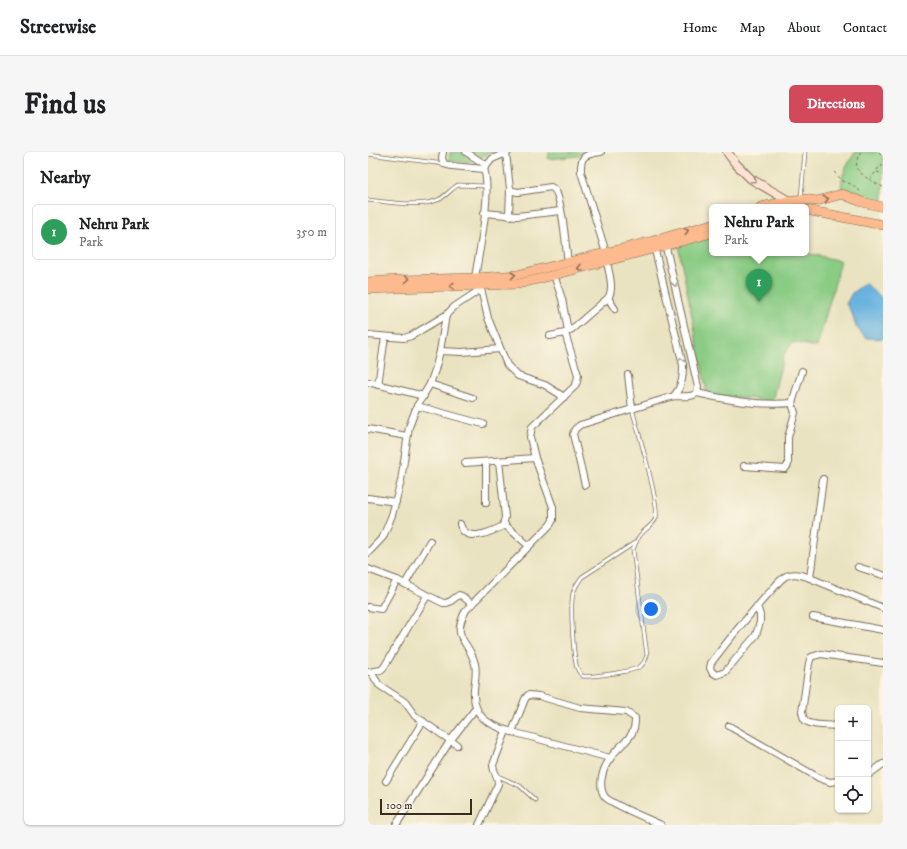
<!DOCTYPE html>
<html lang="en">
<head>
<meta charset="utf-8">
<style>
	body { margin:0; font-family:"IM FELL DW Pica",serif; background:#f6f6f6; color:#202124 }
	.controls { position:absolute; right:12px; bottom:12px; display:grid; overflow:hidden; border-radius:6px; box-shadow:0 1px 3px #0004 }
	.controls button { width:36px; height:36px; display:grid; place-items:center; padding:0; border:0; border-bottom:1px solid #e0e0e0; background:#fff; color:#202124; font:20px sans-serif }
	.scale { position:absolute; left:12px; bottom:10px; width:92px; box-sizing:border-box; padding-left:4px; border:2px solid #3b2a1e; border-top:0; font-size:11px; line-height:14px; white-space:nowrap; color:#3b2a1e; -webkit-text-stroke:3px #fcf5e5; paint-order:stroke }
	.you { position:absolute; left:283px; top:457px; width:14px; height:14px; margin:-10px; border:3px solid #fff; border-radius:50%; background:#1a73e8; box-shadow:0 0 0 6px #1a73e833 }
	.badge { display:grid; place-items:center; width:26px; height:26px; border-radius:50%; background:#d1495b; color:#fff; font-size:13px; font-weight:700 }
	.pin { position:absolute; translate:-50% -33px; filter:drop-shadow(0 1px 2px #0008) }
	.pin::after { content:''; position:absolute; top:21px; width:14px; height:12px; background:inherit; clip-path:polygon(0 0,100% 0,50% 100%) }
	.popup { position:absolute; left:341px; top:52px; width:100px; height:52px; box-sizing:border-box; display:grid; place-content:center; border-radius:6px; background:#fff; filter:drop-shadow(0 1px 3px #0005); font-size:13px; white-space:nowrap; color:#757577 }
	.popup b { font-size:15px; color:#202124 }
	.popup::after { content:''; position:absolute; left:50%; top:100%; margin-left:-8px; border:8px solid transparent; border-top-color:#fff }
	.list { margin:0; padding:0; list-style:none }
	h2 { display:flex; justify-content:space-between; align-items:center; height:52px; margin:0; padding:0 16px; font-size:17px }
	h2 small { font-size:13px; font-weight:400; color:#757577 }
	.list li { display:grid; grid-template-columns:26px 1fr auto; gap:12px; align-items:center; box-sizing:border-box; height:56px; margin:0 8px 8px; padding:0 8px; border:1px solid #e0e0e0; border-radius:6px }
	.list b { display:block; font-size:15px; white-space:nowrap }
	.list p { margin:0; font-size:13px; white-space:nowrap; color:#757577 }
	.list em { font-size:13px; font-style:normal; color:#757577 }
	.icon { flex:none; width:22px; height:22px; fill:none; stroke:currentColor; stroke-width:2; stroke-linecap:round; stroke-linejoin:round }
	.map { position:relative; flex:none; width:515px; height:673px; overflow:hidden; border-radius:6px }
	header { display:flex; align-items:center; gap:24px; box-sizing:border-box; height:56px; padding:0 20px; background:#fff; border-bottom:1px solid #e0e0e0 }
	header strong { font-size:19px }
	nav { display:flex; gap:22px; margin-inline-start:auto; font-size:14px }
	.intro { display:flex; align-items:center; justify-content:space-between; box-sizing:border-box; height:96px; padding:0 24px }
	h1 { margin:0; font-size:28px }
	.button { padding:10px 18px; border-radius:6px; background:#d1495b; color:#fff; font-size:14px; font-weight:700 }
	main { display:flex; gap:24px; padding:0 24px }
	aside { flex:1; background:#fff; border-radius:6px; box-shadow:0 1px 3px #0004 }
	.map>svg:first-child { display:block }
	.green { fill:#8bcc85; stroke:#637b52 }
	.water { fill:#68b2e0; stroke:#526e7f }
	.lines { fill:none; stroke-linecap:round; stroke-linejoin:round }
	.lane-casing { stroke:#786b57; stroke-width:4.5 }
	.street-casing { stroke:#786b57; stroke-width:8 }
	.secondary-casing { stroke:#786b57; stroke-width:10 }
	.primary-casing { stroke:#786b57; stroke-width:10 }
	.path { stroke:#786b57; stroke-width:1; stroke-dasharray:3 3; stroke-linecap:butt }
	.lane { stroke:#fff; stroke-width:3 }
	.street { stroke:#fff; stroke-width:6 }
	.secondary { stroke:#fee3d2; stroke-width:8 }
	.primary { stroke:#fcba8e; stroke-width:9 }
	.oneway { stroke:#9c8678 }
	.oneway2 { stroke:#926b50 }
	.oneway3 { stroke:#a79f9a }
</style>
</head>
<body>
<header>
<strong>Streetwise</strong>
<nav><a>Home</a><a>Map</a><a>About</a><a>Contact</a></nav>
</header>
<div class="intro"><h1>Find us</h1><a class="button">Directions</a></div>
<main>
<aside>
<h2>Nearby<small></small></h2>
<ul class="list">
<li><span class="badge" style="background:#2e9e5b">1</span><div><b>Nehru Park</b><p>Park</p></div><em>350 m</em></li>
</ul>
</aside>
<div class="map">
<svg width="515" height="673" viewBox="0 0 515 673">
	<rect width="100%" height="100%" fill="#fcf5e5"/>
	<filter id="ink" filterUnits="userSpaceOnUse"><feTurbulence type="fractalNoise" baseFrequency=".025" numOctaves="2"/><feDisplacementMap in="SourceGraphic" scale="8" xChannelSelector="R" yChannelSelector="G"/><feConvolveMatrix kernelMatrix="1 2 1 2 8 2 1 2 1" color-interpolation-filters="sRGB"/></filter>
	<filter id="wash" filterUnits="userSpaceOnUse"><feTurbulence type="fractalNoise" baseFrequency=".012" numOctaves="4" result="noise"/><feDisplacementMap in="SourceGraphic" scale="16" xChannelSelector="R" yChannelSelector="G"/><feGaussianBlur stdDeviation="0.9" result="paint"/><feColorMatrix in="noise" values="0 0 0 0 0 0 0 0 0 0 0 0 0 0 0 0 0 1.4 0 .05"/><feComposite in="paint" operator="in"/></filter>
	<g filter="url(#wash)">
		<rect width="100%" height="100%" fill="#eae3c1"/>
		<g class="green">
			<polygon points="82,0 127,0 99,10 81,9"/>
			<polygon points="181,0 218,0 210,4 180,7"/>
			<path d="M487,0h28v53l-41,-12c-3,-17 5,-27 13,-41z"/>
			<polygon points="344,83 344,101 438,101 473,109 449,195 425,190 416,202 404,249 339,242 311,98 314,91"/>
		</g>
		<polygon class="water" points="497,131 515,147 515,187 498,186 488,175 484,161 478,152 484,141"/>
	</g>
	<g filter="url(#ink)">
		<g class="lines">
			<g class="lane-casing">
				<g id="lane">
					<polyline points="0,2 76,12"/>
					<polyline points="433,46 437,0"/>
					<path d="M0,48c20,2 54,8 72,-1 7,-4 11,-10 18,-14l28,1"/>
					<path d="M264,257c5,18 28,95 24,109 -3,7 -9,10 -14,15 -5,5 -7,11 -9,17l14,105c-1,4 -3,8 -6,11 -8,6 -49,11 -59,10 -2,-3 -4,-5 -5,-8 -4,-13 -7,-62 -4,-75 2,-6 5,-11 9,-16l54,-35"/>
					<polyline points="130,624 152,634 167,648"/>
				</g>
			</g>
			<g class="street-casing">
				<g id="street">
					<path d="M75,0l-1,6 2,6 8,2 32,3c8,25 -5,82 -9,109"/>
					<polyline points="98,0 118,13"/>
					<path d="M233,0c-16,2 -21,4 -20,20l25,81"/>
					<path d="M138,1l4,36 3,2 5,1 33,-5c3,2 5,3 6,7 7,19 8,48 11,69"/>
					<polyline points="116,17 124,7 140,0"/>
					<polyline points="116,61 149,64 193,59"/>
					<polyline points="141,64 142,37"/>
					<path d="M286,94l29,119c0,13 -1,21 -9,31"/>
					<polyline points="186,123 194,147 200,179"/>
					<polyline points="113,137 120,166 139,213 150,224 177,233 196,245"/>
					<polyline points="240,146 247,157"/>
					<path d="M197,181l13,42 -1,7 -3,5 -42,40 -2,10 5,21 18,49v13l-3,5 -84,85c-16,30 3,29 9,54 2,8 0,17 -1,25 -2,28 14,36 38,43l98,26"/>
					<polyline points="0,183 36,186 43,184 78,163"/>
					<path d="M182,184l15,-3 7,-4 36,-31c7,-10 0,-27 -1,-37"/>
					<polyline points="72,199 94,200 132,197"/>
					<polyline points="260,223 264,257"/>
					<polyline points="0,230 56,244"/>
					<polyline points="62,232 105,246"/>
					<polyline points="10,233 17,185"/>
					<path d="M329,241c29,7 65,13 95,10l10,-32"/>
					<polyline points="49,254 115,272"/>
					<polyline points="0,277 39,284"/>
					<polyline points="97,311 167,306"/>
					<polyline points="376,314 417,317 420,313 420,285 427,261 424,251"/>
					<path d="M217,333l-12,-51 2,-5 5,-4 94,-29c8,0 17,2 23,-3l1,-6 -33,-144"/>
					<polyline points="0,346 28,350"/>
					<polyline points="118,351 118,310"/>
					<path d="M92,372c5,20 31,8 43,2l2,-9 -6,-56"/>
					<polyline points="136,372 161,394"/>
					<polyline points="0,401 15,385 24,363 33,329 41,275 49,254 62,232 67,218 72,199 78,163 86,155 113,137 113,133"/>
					<polyline points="490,415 515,423"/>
					<path d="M0,417l29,11 46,23c8,1 10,-5 16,-8l3,1 10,8"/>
					<polyline points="442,426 455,327"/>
					<polyline points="37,432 62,389"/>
					<path d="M389,454l3,9v7l-4,13 -31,37 -8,3 -5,-3 -2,-4 1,-5c18,-24 37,-47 58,-70 5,-5 10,-13 17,-17 8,-4 17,-1 24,2l73,30"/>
					<polyline points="0,455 13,457 29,428"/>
					<polyline points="445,465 515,478"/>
					<polyline points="1,520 13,518 16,515 59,444"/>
					<polyline points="3,520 11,533 37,550 47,564 89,593"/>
					<polyline points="361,574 451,626 462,630 470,629"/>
					<path d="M470,574c-7,-1 -27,0 -32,-5 -3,-2 -3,-6 -4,-9l7,-49 2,-6 10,-3 62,9"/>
					<path d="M144,580l13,-33 3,-4 11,1 41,12 46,4 9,6c1,22 -16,25 -25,41 -7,9 -13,27 -5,38 8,8 44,22 56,28"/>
					<polyline points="500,623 515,612"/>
					<polyline points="18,629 55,569"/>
					<polyline points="28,673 82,589 108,556"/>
					<path d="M111,673l19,-41c1,-8 -5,-11 -5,-19l13,-34"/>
				</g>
			</g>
			<g class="secondary-casing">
				<polyline id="secondary" points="359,0 368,12 383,27 421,49"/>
			</g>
			<g class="primary-casing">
				<g id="primary">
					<polyline points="393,55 426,48 436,47 449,49 474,42 494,50 515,55"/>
					<polyline points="438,58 515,73"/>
					<polyline points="0,130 30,128 107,126 149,123 285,89 344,72"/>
					<polyline points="0,137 150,132 186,123 344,81"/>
				</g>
			</g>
			<g class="path">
				<path d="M493,0l-3,3 -2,13c8,9 16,14 27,19"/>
				<polyline points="511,0 515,3"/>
				<polyline points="466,20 475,29 485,33 494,41"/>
				<polyline points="509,20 515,22"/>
				<polyline points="502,28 512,14 515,14"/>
			</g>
			<use href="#lane" class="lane"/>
			<use href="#street" class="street"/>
			<use href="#secondary" class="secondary"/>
			<use href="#primary" class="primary"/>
		</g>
		<defs><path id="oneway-chevron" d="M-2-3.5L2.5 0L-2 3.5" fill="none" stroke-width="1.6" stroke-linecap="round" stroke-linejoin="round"/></defs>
		<use class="oneway" href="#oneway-chevron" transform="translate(386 28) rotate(35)"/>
		<g class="oneway2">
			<use href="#oneway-chevron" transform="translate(458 47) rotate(-18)"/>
			<use href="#oneway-chevron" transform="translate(318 79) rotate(-15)"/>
			<use href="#oneway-chevron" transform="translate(212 116) rotate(165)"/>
			<use href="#oneway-chevron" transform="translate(145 123) rotate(-7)"/>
			<use href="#oneway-chevron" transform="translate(39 127) rotate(-1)"/>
			<use href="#oneway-chevron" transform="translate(84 134) rotate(178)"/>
		</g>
		<g class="oneway3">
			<use href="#oneway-chevron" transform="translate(307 132) rotate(77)"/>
			<use href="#oneway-chevron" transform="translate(313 208) rotate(-102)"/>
		</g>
	</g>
</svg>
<div class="controls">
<button>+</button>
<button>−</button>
<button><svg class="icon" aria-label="locate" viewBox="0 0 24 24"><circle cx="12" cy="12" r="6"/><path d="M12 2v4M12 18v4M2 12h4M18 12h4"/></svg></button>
</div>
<div class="scale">100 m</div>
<div class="you"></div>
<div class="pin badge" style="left:391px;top:150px;background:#2e9e5b">1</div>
<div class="popup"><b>Nehru Park</b>Park</div>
</div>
</main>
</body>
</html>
